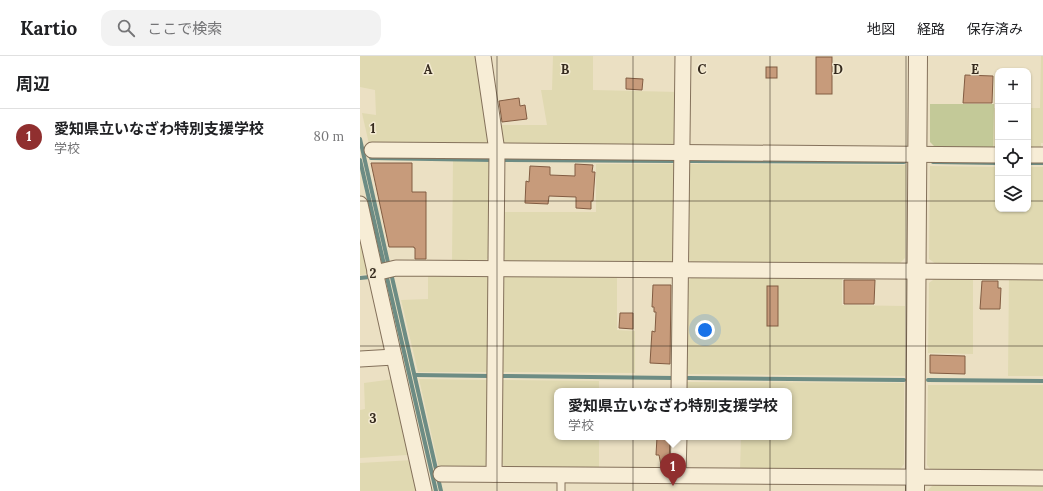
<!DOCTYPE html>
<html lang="ja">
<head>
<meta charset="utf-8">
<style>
	body { margin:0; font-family:Lora,"Noto Sans JP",serif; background:#f2f2f2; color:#202124 }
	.controls { position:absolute; right:12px; top:12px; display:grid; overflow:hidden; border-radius:8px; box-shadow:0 1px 3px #0004 }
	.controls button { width:36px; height:36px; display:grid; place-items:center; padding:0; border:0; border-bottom:1px solid #e0e0e0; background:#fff; color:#202124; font:20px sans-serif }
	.you { position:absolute; left:345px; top:274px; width:14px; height:14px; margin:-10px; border:3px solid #fff; border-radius:50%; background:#1a73e8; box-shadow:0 0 0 6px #1a73e833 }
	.badge { display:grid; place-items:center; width:26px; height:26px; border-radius:50%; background:#902f2f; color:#fff; font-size:13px; font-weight:700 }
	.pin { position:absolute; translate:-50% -33px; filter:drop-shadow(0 1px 2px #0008) }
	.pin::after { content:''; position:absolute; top:21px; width:14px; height:12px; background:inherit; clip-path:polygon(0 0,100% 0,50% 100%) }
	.popup { position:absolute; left:194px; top:332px; width:238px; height:52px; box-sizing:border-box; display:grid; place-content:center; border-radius:8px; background:#fff; filter:drop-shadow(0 1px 3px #0005); font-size:13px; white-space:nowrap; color:#757577 }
	.popup b { font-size:15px; color:#202124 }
	.popup::after { content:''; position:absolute; left:50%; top:100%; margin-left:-8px; border:8px solid transparent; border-top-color:#fff }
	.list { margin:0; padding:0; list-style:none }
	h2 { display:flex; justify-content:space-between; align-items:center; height:52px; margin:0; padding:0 16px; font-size:17px }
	h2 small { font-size:13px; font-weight:400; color:#757577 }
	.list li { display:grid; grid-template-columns:26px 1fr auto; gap:12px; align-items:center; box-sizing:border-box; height:56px; padding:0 16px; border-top:1px solid #e0e0e0 }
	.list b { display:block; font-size:15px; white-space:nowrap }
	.list p { margin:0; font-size:13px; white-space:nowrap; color:#757577 }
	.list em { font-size:13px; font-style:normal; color:#757577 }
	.icon { flex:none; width:22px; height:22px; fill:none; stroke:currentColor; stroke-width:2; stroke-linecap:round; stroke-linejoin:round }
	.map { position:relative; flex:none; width:683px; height:435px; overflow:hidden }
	header { display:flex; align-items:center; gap:24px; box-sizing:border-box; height:56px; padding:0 20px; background:#fff; border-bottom:1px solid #e0e0e0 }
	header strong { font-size:19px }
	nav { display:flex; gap:22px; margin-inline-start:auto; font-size:14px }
	.search { width:280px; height:36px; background:#f2f2f2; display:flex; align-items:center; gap:10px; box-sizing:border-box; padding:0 14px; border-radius:12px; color:#757577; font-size:15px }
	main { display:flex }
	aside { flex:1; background:#fff }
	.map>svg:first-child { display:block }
	.farmland { fill:#e0d9b1 }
	.green { fill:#c3c998 }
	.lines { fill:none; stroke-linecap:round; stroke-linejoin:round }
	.stream { stroke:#6d8c84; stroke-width:4 }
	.building { fill:#c79b7b; stroke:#825c42 }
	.service-casing { stroke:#84715b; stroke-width:9 }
	.minor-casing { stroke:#84715b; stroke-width:17 }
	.tertiary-casing { stroke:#84715b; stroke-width:20 }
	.service { stroke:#f7edd6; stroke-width:7 }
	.minor { stroke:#f7edd6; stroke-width:15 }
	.tertiary { stroke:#f7edd6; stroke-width:18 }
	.grid { fill:none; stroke:#352a1e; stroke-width:1; stroke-opacity:0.55 }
	.grid-label { font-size:13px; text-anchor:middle; font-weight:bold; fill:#352a1e; stroke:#f3ead2; stroke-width:3; stroke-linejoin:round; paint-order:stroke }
</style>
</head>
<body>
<header>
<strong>Kartio</strong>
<div class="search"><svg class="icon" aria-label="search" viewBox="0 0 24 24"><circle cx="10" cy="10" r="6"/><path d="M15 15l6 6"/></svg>ここで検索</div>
<nav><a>地図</a><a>経路</a><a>保存済み</a></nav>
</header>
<main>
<aside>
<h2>周辺<small></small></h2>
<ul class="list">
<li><span class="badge">1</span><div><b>愛知県立いなざわ特別支援学校</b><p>学校</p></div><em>80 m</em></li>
</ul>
</aside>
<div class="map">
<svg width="683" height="435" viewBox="0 0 683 435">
	<rect width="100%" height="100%" fill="#ebe0c3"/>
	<g class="farmland">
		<polygon points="0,0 116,0 130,86 125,90 9,88 2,57 16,59 15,34 0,31"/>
		<polygon points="193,0 233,0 233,34 319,36 317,90 144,89 139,69 187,69 181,34 192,34"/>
		<polygon points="681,0 683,0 683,87 681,87 681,94 668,94 668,52 680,52"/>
		<polygon points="634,52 638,52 638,94 633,94"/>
		<polygon points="93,105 131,106 132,198 124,206 92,206"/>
		<polygon points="236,108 318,108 316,203 310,208 147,206 142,200 142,156 236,156"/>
		<polygon points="328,108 546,109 545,202 539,208 333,208 327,201"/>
		<polygon points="570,110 638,111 638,153 668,153 668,111 683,111 683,210 576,208 569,203"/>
		<polygon points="0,169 10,218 0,219"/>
		<polygon points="68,217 124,217 130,224 129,316 58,316 41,244 68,243"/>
		<polygon points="148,217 257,218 257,274 275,275 275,317 141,316 142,223"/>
		<polygon points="334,219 482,220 482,249 545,250 545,320 327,318 328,225"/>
		<polygon points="649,220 683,221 683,320 648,320"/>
		<polygon points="577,221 613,221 613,298 568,297 569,227"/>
		<polygon points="34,323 53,398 47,399 0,402 0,354 5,353 4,327"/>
		<polygon points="59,323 129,324 129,405 124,412 79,412"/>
		<polygon points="141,324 239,325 239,335 197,335 197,381 239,381 239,413 147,413 140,405"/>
		<polygon points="327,326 544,327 544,408 539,415 380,414 381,381 429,381 429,335 327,335"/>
		<polygon points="568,329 683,329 683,418 574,417 567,409"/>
		<polygon points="53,404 60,435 0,435 0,407"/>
		<polygon points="575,427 683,428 683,435 567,435"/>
	</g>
	<polygon class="green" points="570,48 634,48 633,93 577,93 570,86"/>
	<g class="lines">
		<g class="stream">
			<polyline points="0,83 29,211"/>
			<polyline points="11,102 131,104"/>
			<polyline points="0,104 76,435"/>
			<polyline points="144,104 316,105"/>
			<polyline points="330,105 544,106"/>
			<polyline points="573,106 638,107"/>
			<polyline points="668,107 683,107"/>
			<polyline points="31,217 81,435"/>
			<polyline points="0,222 10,221"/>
			<polyline points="55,319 129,320"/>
			<polyline points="142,320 314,322"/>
			<polyline points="328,322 544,324"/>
			<polyline points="568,324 683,325"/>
		</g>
	</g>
	<g class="building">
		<rect x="456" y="1" width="16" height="37"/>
		<rect x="406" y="11" width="11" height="11"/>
		<polygon points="605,19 633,20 632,47 603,47"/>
		<polygon points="266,22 283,23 282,34 266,33"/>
		<polygon points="159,42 160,50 165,49 167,63 142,66 139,45"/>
		<polygon points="11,107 52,107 52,136 66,136 66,203 55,203 55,192 54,192 54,191 29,191"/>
		<polygon points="215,108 233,109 232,116 235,116 233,145 231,145 231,153 216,152 216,141 189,140 188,148 165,147 166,125 169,126 170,110 190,111 190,119 215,120"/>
		<polygon points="484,224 515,224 514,248 484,248"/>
		<polygon points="622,225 638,225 638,232 641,232 640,253 620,253"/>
		<polygon points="293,229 311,229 310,308 290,307 292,275 295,276 296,256 294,256 294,251 292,251"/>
		<rect x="407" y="230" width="11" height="40"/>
		<polygon points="260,257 273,257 273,273 259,272"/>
		<polygon points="570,299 605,300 605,318 570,317"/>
		<polygon points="297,381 310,381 309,409 301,409 299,399 296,399"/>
	</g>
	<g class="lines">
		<g class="service-casing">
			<polyline id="service" points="201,435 201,418"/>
		</g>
		<g class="minor-casing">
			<g id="minor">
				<polyline points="123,0 137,95 134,418"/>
				<polyline points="12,94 638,99"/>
				<polyline points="668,99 683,99"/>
				<polyline points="0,148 64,435"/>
				<polyline points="15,217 36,212 683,216"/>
				<polyline points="0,303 34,301"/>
				<polyline points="319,335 323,0"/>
				<polyline points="81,418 683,422"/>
				<polyline points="318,418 319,381"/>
			</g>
		</g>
		<g class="tertiary-casing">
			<polyline id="tertiary" points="555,435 558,0"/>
		</g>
		<use href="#service" class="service"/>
		<use href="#minor" class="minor"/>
		<use href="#tertiary" class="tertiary"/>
	</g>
	<path class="grid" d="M137,0v435M273,0v435M410,0v435M546,0v435M0,145h638M668,145h15M0,290h683"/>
	<g class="grid-label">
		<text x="68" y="18">A</text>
		<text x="205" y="18">B</text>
		<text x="342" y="18">C</text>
		<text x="478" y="18">D</text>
		<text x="615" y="18">E</text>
		<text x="13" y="77">1</text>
		<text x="13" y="222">2</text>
		<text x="13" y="367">3</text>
	</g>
</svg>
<div class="controls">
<button>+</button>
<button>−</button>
<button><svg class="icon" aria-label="locate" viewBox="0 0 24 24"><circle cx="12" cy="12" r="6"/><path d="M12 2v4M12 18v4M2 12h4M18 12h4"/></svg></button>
<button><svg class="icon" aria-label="layers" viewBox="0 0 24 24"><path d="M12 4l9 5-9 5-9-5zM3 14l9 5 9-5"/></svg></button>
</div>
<div class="you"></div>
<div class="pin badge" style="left:313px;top:430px">1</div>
<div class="popup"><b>愛知県立いなざわ特別支援学校</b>学校</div>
</div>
</main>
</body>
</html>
